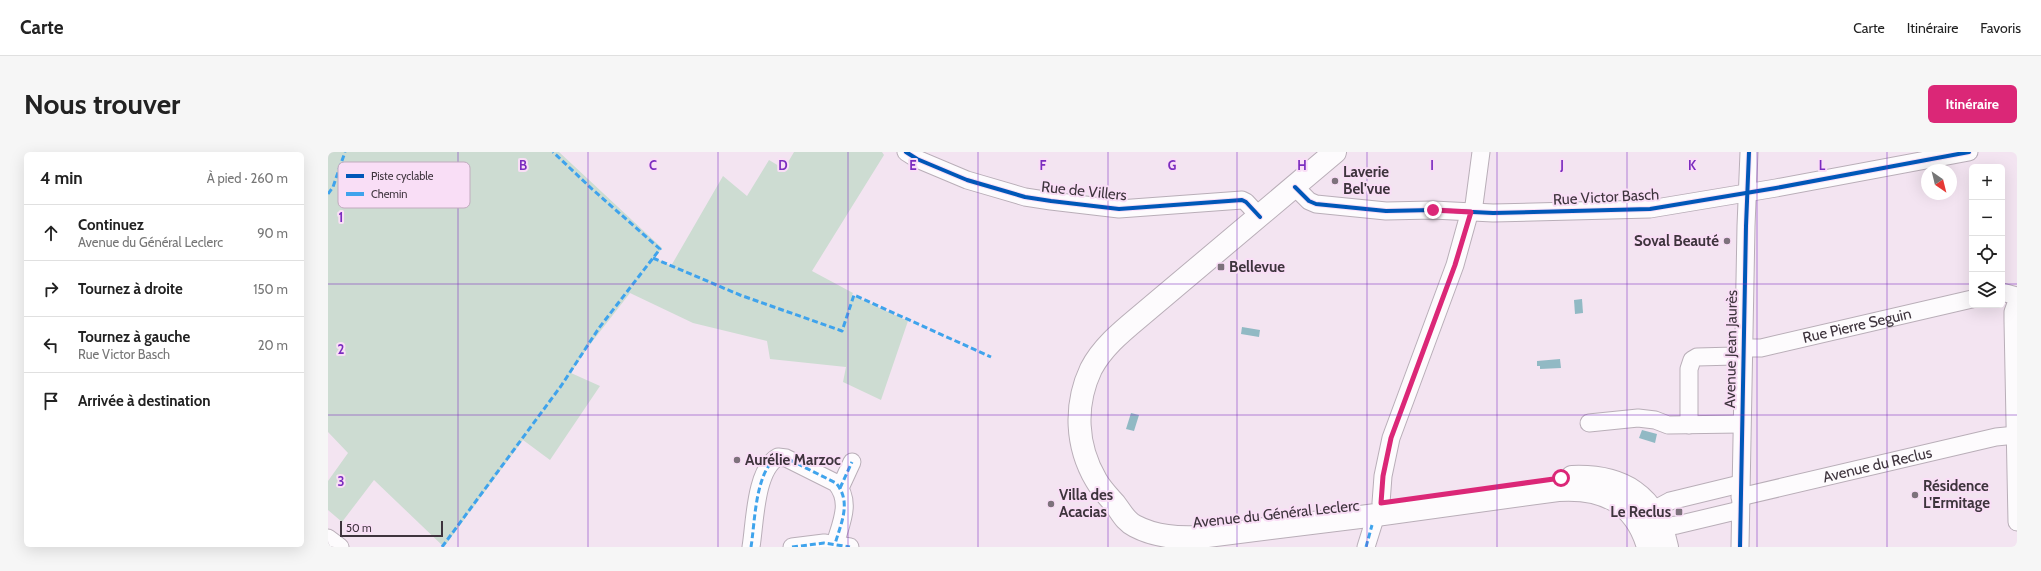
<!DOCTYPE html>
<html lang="fr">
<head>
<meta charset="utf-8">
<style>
	body { margin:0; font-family:Cabin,sans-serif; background:#f6f6f6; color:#222 }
	.controls { position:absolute; right:12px; top:12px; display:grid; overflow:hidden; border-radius:6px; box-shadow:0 4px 16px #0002 }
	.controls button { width:36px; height:36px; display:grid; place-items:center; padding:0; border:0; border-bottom:1px solid #e0e0e0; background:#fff; color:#222; font:20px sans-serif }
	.compass { position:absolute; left:1593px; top:12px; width:36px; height:36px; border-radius:50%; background:#fff; box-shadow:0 4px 16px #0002; rotate:145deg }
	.scale { position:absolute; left:12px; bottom:10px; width:103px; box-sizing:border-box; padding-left:4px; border:2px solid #3e343d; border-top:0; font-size:11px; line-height:14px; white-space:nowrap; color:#3e343d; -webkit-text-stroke:3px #f9def6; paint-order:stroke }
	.stop { position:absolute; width:12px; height:12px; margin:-9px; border:3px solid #db2777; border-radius:50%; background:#fff }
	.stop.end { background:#db2777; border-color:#fff; box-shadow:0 1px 4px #0008 }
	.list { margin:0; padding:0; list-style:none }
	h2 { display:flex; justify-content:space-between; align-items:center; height:52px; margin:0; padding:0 16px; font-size:17px }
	h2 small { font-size:13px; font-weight:400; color:#767676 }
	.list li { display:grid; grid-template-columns:26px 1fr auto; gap:12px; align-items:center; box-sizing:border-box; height:56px; padding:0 16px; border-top:1px solid #e0e0e0 }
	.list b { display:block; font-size:15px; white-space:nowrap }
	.list p { margin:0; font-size:13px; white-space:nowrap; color:#767676 }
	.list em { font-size:13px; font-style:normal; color:#767676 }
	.icon { flex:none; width:22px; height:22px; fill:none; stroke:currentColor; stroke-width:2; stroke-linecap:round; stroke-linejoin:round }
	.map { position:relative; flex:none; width:1689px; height:395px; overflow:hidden; border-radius:6px }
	header { display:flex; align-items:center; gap:24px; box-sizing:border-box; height:56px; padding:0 20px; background:#fff; border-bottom:1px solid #e0e0e0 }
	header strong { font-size:19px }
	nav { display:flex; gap:22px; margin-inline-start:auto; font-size:14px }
	.intro { display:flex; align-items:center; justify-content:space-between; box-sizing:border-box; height:96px; padding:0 24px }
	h1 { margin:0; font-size:28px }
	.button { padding:10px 18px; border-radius:6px; background:#db2777; color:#fff; font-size:14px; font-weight:700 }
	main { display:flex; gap:24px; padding:0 24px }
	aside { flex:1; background:#fff; border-radius:6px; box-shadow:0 4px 16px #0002 }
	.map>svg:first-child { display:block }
	.green { fill:#cddcd2 }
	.water { fill:#91b9c4 }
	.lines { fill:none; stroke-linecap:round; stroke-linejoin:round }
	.minor-casing { stroke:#b9aeb8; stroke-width:19 }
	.major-casing { stroke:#b9aeb8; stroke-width:24 }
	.minor { stroke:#fdfbfd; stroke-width:17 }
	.major { stroke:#fdfbfd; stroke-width:22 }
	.quiet { stroke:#3fa3ec; stroke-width:3; stroke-dasharray:6 3; stroke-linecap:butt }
	.cycleway-casing { stroke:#f9def6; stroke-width:6 }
	.cycleway { stroke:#0057b8; stroke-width:4 }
	.route { stroke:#db2777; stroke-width:5 }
	.grid { fill:none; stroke:#7b2cbf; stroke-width:1; stroke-opacity:0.55 }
	.poi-dot { fill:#7d727c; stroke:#f9def6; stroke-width:1.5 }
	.labels { text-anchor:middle; stroke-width:4; stroke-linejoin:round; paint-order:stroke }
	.poi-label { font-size:15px; font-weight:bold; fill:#3e343d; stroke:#f9def6; text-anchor:start }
	.street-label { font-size:15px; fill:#3e343d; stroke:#f9def6 }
	.key { fill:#f9def6; stroke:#c1abbe; stroke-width:1 }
	.key-label { font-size:11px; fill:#3e343d }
	.grid-label { font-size:13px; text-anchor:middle; font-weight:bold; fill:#7b2cbf; stroke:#f9def6; stroke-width:4; stroke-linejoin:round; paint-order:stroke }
</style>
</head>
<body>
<header>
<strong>Carte</strong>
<nav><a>Carte</a><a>Itinéraire</a><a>Favoris</a></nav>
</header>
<div class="intro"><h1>Nous trouver</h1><a class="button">Itinéraire</a></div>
<main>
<aside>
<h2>4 min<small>À pied · 260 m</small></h2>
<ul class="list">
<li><svg class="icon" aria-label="ahead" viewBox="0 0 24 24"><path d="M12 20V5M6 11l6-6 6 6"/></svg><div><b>Continuez</b><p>Avenue du Général Leclerc</p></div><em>90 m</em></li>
<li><svg class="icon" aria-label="right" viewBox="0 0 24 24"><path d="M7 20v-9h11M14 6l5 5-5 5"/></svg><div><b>Tournez à droite</b></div><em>150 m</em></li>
<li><svg class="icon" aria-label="left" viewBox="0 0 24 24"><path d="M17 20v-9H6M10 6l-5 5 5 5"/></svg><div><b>Tournez à gauche</b><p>Rue Victor Basch</p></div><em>20 m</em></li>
<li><svg class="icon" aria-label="arrive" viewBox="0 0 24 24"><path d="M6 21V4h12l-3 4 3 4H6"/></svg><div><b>Arrivée à destination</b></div></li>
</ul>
</aside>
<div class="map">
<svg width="1689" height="395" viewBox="0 0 1689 395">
	<rect width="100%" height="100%" fill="#f3e4f1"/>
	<polygon class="green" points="0,0 231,0 334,96 327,106 343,114 395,24 419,44 441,8 456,17 466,0 554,0 556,3 484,119 525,141 524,143 580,169 553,248 515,230 518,215 442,207 439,189 365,171 302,141 260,195 243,221 272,234 222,308 195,288 116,395 46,328 14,370 0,358 0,329 20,301 0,280"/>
	<g class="water">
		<polygon points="1254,147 1255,161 1247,162 1246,148"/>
		<polygon points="914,175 932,178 931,185 913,182"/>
		<polygon points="1232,207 1233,216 1212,217 1212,214 1209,214 1209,209"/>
		<polygon points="803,261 811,263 806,279 798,277"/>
		<polygon points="1314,278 1329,282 1327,291 1311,286"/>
	</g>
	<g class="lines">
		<g class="minor-casing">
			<g id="minor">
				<polyline points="578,0 589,7 639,28 697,45 723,49 791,57 914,48 918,50 932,65"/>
				<polyline points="967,35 981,49 988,52 1058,59 1105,58 1165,61 1322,57 1448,36 1641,0"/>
				<polyline points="1674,140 1689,144"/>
				<polyline points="1689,149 1685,160 1685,169 1689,370"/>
				<polyline points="1261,271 1310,266 1327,268 1340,273 1413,272"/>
				<path id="s1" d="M1361,273v-56l3,-9 5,-3 38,-1 14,-8h12l211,-49"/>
				<polyline points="512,336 524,310"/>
				<path id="s2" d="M1412,345l256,-60 20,-2"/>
				<polyline points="1053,351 1055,324 1063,286 1127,113 1140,66 1146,53 1153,0"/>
				<polyline points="1314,364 1342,349 1412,332"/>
				<polyline points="1322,377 1349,373 1412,358"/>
				<polyline points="0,386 12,395"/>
				<path d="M423,395c4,-24 4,-77 27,-90l8,1 50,25c16,19 5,40 -1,61"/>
				<polyline points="464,395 496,391 522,395"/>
				<polyline points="1038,395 1048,363"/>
				<polyline points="1412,395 1418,74 1421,0"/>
			</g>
		</g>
		<g class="major-casing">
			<g id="major">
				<path d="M1007,0l-197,166c-18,15 -36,30 -47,51 -17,36 -15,77 5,111 5,9 12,16 19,24 7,9 10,17 20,22 21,11 43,12 65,11l176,-22 182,-25c45,-3 77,12 90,57"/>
				<path d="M1244,325c50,-2 84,18 95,70"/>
			</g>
		</g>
		<use href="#minor" class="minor"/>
		<use href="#major" class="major"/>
		<g class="quiet">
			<polyline points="0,42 5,35 17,0"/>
			<polyline points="325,106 412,143 514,179 526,143 663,205"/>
			<polyline points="512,336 524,310"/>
			<polyline points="114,395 233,234 271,176 332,97 264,37 225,0"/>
			<path d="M423,395c4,-24 4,-77 27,-90l8,1 50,25c16,19 5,40 -1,61"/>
			<polyline points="464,395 496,391 522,395"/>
			<polyline points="1038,395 1044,373"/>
		</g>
		<g class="cycleway-casing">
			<g id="cycleway">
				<polyline points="578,0 589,7 639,28 697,45 723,49 791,57 914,48 918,50 932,65"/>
				<polyline points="967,35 981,49 988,52 1058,59 1105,58 1165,61 1322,57 1448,36 1641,0"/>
				<polyline points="1412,395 1418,74 1421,0"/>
			</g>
		</g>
		<use href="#cycleway" class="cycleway"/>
	</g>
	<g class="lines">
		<polyline class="route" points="1105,58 1143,60 1127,113 1063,286 1055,324 1053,351 1233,326"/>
	</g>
	<path class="grid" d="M130,0v395M260,0v395M390,0v395M520,0v395M650,0v395M780,0v395M909,0v395M1039,0v395M1169,0v395M1299,0v395M1429,0v395M1559,0v395M0,132h1644M1674,132h15M0,263h1689"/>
	<g class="poi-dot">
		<circle cx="1007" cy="29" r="4"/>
		<circle cx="1399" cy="89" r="4"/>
		<rect x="889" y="111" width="8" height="8" rx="2"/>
		<circle cx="409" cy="308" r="4"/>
		<circle cx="1587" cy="343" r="4"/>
		<circle cx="723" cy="352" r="4"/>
		<rect x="1347" y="356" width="8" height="8" rx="2"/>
	</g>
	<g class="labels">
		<g class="poi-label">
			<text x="1015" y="25">Laverie<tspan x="1015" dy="17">Bel'vue</tspan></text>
			<text x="1391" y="94" text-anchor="end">Soval Beauté</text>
			<text x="901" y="120">Bellevue</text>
			<text x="417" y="313">Aurélie Marzoc</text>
			<text x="1595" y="339">Résidence<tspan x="1595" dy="17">L'Ermitage</tspan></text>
			<text x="731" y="348">Villa des<tspan x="731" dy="17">Acacias</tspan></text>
			<text x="1343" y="365" text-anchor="end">Le Reclus</text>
		</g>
		<g class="street-label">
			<text transform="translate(756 39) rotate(6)" y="5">Rue de Villers</text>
			<text transform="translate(1278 45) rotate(-3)" y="5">Rue Victor Basch</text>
			<text dy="5" stroke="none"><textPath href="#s1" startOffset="236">Rue Pierre Seguin</textPath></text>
			<text transform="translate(1403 197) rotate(-89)" y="5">Avenue Jean Jaurès</text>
			<text dy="5" stroke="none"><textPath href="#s2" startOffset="141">Avenue du Reclus</textPath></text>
			<text transform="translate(948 362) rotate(-6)" y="5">Avenue du Général Leclerc</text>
		</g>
	</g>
	<rect x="10" y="10" width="132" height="46" rx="6" class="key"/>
	<rect x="18" y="22" width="18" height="4" fill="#0057b8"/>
	<rect x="18" y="40" width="18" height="4" fill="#3fa3ec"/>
	<g class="key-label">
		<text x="43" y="28">Piste cyclable</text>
		<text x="43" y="46">Chemin</text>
	</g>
	<g class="grid-label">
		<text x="195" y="18">B</text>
		<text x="325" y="18">C</text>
		<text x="455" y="18">D</text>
		<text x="585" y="18">E</text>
		<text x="715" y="18">F</text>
		<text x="844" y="18">G</text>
		<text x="974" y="18">H</text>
		<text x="1104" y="18">I</text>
		<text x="1234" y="18">J</text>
		<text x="1364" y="18">K</text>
		<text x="1494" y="18">L</text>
		<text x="13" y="70">1</text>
		<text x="13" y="202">2</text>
		<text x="13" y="334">3</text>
	</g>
</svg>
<div class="controls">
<button>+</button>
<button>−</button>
<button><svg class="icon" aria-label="locate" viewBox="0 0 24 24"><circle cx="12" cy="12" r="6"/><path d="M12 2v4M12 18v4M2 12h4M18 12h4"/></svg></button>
<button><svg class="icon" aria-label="layers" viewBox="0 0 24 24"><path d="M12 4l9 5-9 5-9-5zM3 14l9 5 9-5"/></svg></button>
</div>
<svg class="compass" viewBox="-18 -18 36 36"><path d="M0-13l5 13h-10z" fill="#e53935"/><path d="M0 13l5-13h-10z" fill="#767676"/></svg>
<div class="scale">50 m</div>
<div class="stop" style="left:1233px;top:326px"></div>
<div class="stop end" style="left:1105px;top:58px"></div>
</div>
</main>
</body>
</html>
